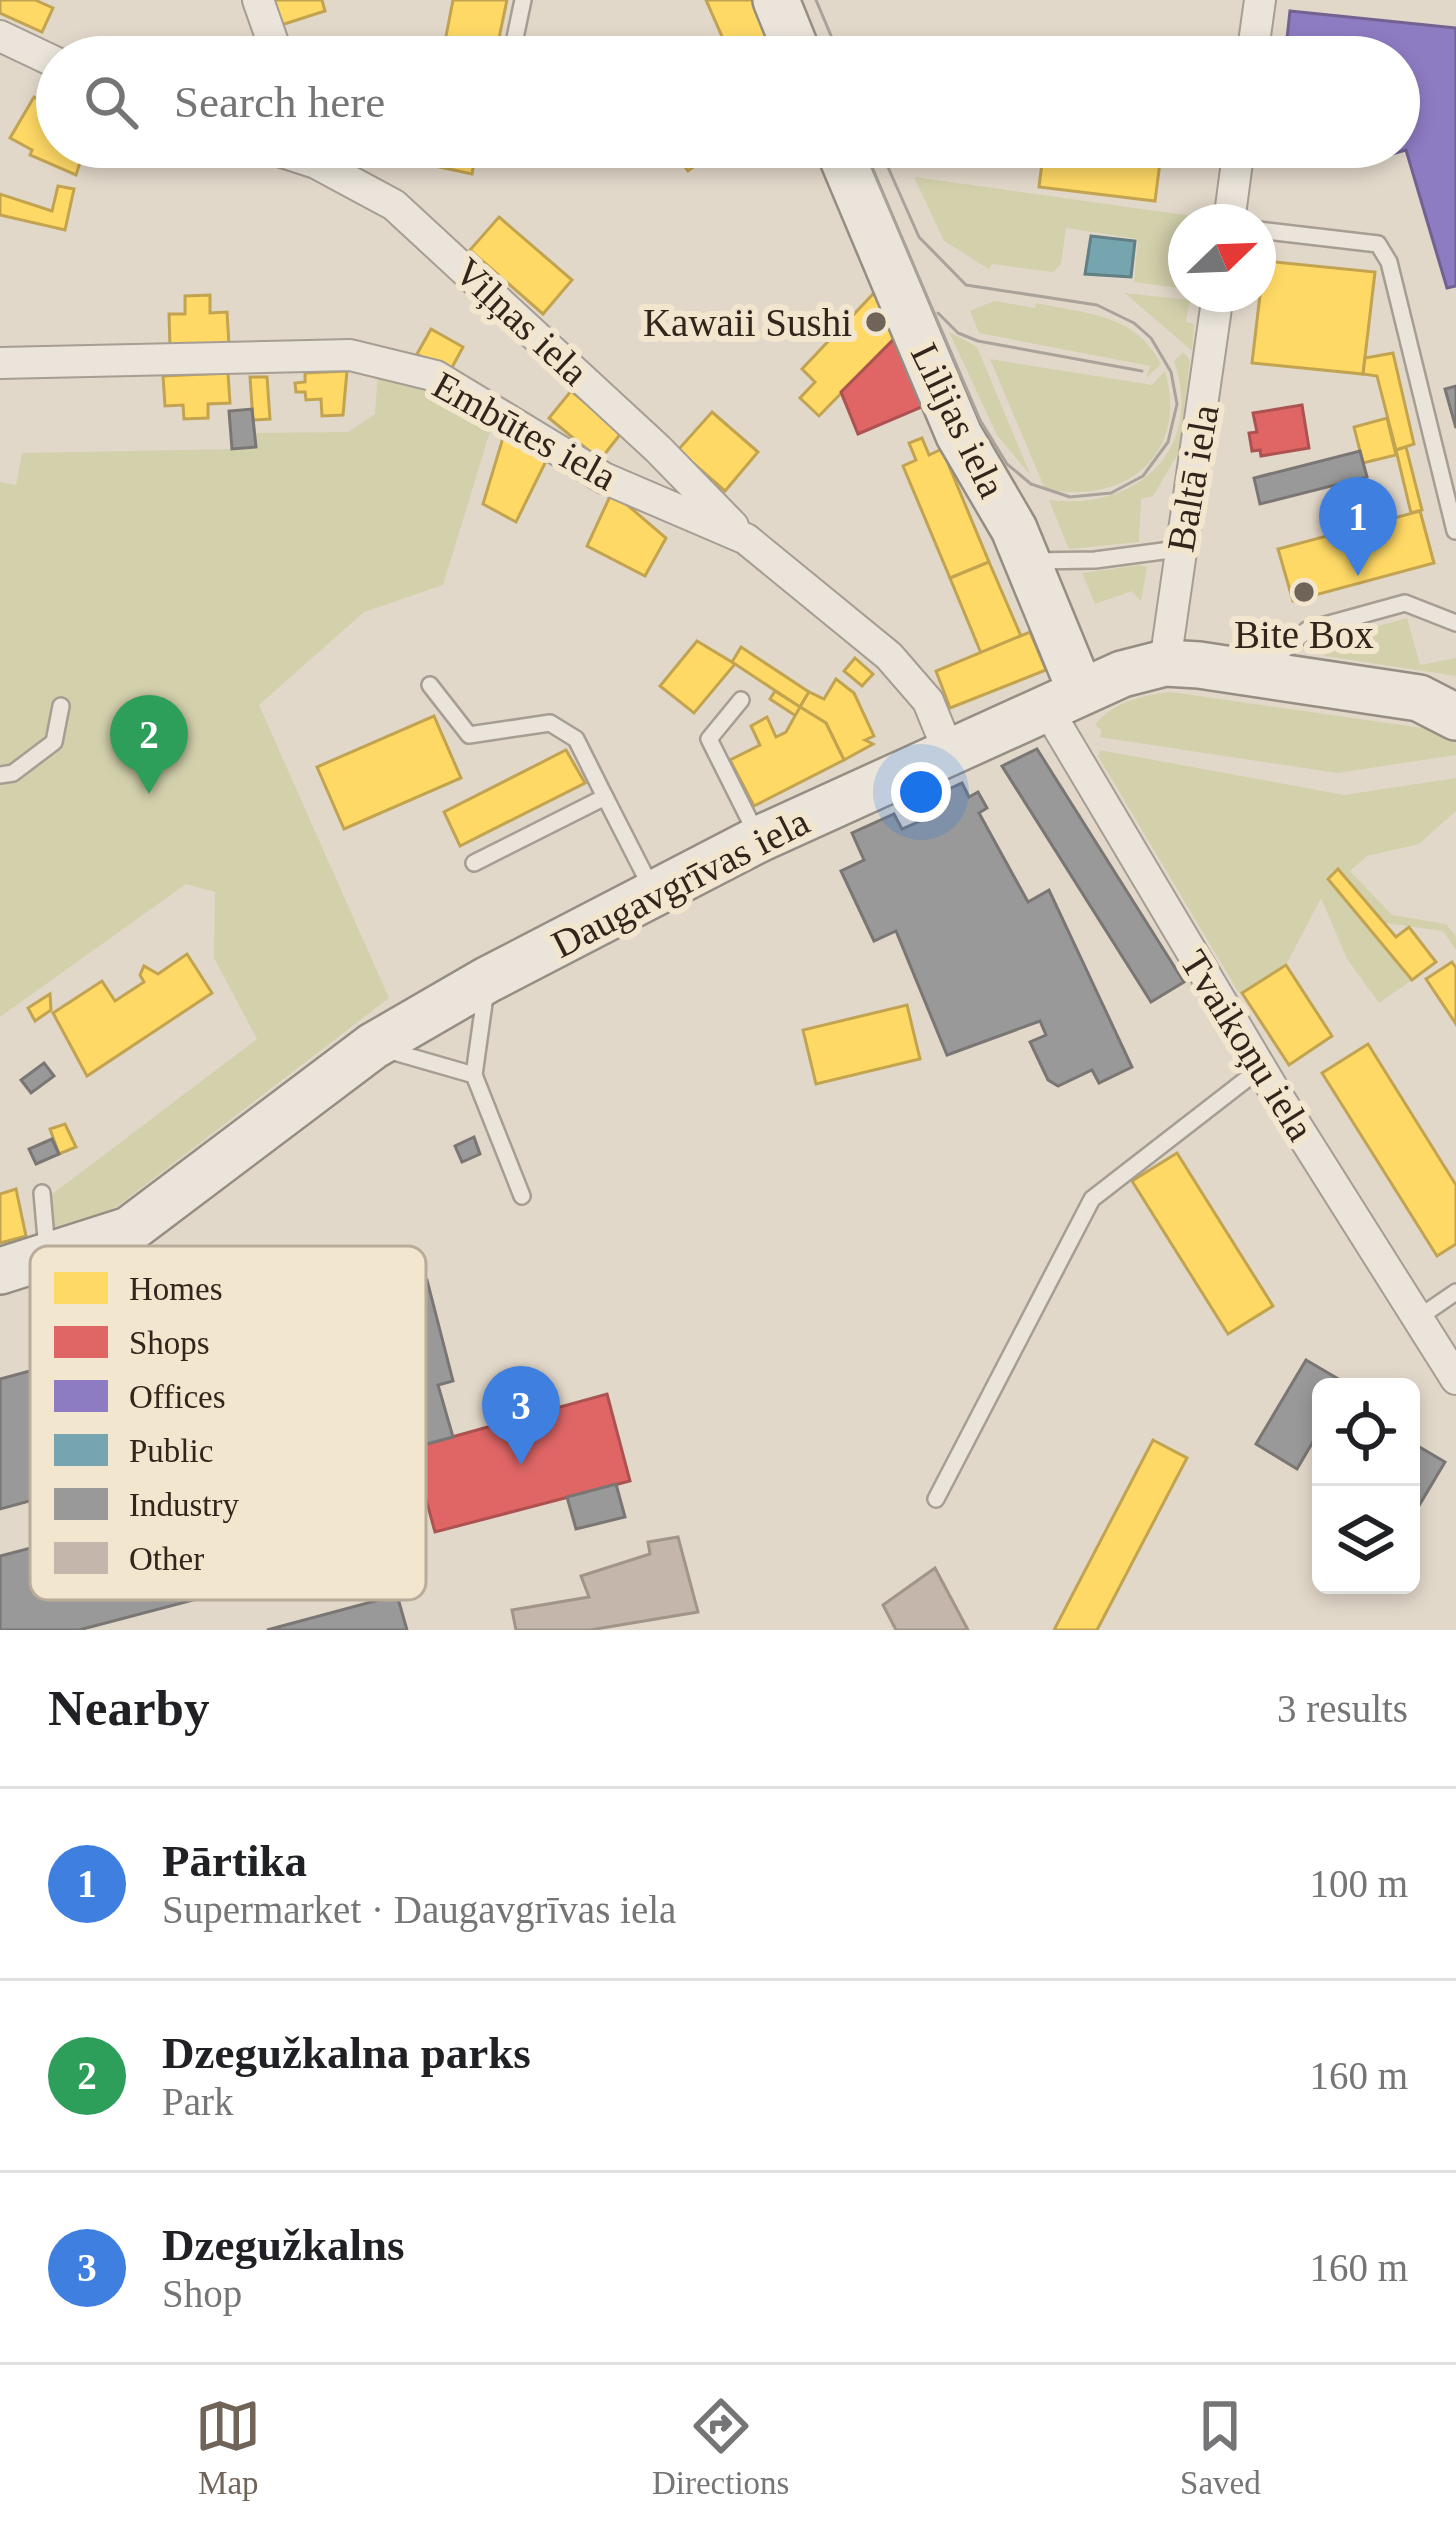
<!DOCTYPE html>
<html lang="en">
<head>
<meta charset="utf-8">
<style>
	body { margin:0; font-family:"Times New Roman",serif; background:#f6f6f6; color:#202124 }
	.controls { position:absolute; right:36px; bottom:36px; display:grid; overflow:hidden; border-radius:18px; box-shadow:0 6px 18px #0003 }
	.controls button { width:108px; height:108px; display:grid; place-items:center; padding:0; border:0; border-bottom:3px solid #e0e0e0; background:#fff; color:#202124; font:60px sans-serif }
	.compass { position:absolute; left:1168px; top:204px; width:108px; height:108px; border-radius:50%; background:#fff; box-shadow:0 6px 18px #0003; rotate:67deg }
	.you { position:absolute; left:921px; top:792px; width:42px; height:42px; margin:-30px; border:9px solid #fff; border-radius:50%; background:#1a73e8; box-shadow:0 0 0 18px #1a73e833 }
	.badge { display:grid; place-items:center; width:78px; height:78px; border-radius:50%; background:#706459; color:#fff; font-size:39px; font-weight:700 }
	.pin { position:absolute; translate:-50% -99px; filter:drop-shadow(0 3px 6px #0008) }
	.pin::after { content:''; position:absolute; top:63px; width:42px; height:36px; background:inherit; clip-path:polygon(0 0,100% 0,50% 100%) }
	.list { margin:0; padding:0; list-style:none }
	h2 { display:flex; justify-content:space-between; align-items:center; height:156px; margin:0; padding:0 48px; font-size:51px }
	h2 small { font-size:39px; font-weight:400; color:#757577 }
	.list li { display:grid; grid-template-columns:78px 1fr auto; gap:36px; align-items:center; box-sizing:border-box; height:192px; padding:0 48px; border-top:3px solid #e0e0e0 }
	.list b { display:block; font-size:45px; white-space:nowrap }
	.list p { margin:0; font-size:39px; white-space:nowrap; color:#757577 }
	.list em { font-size:39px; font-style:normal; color:#757577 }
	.icon { flex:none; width:66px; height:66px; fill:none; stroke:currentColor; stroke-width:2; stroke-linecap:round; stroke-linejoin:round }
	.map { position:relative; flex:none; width:1456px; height:1630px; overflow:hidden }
	.search { position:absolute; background:#fff; box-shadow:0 6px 18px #0003; left:36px; right:36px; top:36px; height:132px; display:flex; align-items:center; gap:30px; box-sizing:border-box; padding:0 42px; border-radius:66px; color:#757577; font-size:45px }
	.sheet { height:732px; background:#fff }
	nav { display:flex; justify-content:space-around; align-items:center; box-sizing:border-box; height:168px; border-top:3px solid #e0e0e0; background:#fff; font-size:33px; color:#757577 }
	nav a { display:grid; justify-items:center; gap:6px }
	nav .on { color:#706459 }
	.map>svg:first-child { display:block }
	.green { fill:#d3d0ac }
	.homes { fill:#ffd966; stroke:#c2a350; stroke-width:3 }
	.shops { fill:#e06666; stroke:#ac5250; stroke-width:3 }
	.offices { fill:#8e7cc3; stroke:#736291; stroke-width:3 }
	.public { fill:#76a5af; stroke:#627f83; stroke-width:3 }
	.industry { fill:#999; stroke:#7a7674; stroke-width:3 }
	.building { fill:#c5b6ab; stroke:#a19489; stroke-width:3 }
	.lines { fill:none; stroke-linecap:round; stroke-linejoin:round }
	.lane-casing { stroke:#a69d93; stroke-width:20 }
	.street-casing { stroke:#a69d93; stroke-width:34 }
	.secondary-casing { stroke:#968d83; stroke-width:50 }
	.lane { stroke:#eae4da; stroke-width:15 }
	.street { stroke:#eae4da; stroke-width:30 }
	.secondary { stroke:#eae4da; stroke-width:45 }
	.tram { stroke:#a9a39b; stroke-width:3 }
	.poi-dot { fill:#706459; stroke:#f3e6ce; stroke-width:4.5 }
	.labels { text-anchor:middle; stroke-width:12; stroke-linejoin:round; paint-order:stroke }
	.street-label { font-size:39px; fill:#33251c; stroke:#f3e6ce }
	.poi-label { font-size:39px; fill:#33251c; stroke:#f3e6ce; text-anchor:end }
	.key { fill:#f3e6ce; stroke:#b9ac99; stroke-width:3 }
	.key-label { font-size:33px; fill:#33251c }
</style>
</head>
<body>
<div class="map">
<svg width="1456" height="1630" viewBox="0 0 1456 1630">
	<rect width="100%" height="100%" fill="#e2d8ca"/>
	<g class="green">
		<polygon points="914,177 1199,217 1199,222 1186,222 1186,289 1134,282 1138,239 1066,228 1061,264 1053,272 992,264 989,269 944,241"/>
		<polygon points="1125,293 1190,300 1186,322 1194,324 1192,351"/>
		<path d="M994,301l41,7 1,-5c50,11 99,10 125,61l-15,14 4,-12 -171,-33 -9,-22z"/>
		<polygon points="949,332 977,347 1031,476 997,435"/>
		<path d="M1183,352l7,8 -11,92 -26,44 -12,3 -2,43 -70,7 -20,-49c86,11 156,-49 125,-139z"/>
		<path d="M990,359l162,26 13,-14c24,85 -41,135 -120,118z"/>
		<polygon points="378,371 409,379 492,425 443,585 364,612 259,705 389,998 111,1211 54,1227 51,1195 257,1039 214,958 215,892 186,884 0,1017 0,482 16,485 22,453 232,449 255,447 255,433 348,432 375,414"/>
		<polygon points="1140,565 1147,567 1141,601 1132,591 1095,604 1082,573"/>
		<polygon points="1407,618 1420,665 1456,658 1456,676 1325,656 1322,649 1326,641"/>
		<path d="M1171,692l280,40 5,3v20l-119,18 -238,-36 3,-6 -7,-6c17,-23 49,-30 76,-33z"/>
		<polygon points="1100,750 1344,795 1456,778 1456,811 1419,844 1367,856 1350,871 1392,915 1446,924 1456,936 1456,950 1443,931 1385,923 1337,870 1328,879 1412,980 1379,1003 1347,959 1321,898 1286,965 1239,993 1098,756"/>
	</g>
	<g class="homes">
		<polygon points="0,0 35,0 53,8 42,32 0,13"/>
		<polygon points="270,0 322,0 325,11 278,26"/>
		<polygon points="453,0 507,0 495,57 442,57"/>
		<polygon points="706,0 752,0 777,57 731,57"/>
		<polygon points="34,97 57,110 57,147 85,147 76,175 30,155 32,150 10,138"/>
		<polygon points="424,147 477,147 472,174 421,163"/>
		<polygon points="670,147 702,147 709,155 688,171"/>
		<polygon points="1044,147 1162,147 1155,201 1039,187"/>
		<polygon points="58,186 74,189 65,230 0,215 0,194 52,211"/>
		<polygon points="499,217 572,280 543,314 470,250"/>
		<polygon points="1264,261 1375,272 1363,374 1252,363"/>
		<polygon points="874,293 895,338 819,416 800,398 815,382 802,369"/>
		<polygon points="210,295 210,313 227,312 229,345 170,348 169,314 185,314 185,296"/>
		<polygon points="431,329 463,347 449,373 417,354"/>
		<polygon points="1393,353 1414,444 1396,450 1377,376 1363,374 1365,358"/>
		<polygon points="347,371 343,415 322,416 321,399 306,400 305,392 296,392 295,383 305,382 305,373"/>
		<polygon points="228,373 230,403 208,404 208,418 184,419 183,405 165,406 163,376"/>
		<polygon points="250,377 267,377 270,419 253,420"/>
		<polygon points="571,391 622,432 600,460 549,418"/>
		<polygon points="712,412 758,452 725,491 678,450"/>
		<polygon points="1387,418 1396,455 1363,463 1354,427"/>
		<polygon points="505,431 547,459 516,522 483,504"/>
		<polygon points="922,438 929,455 942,449 989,562 950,578 903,466 916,460 909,443"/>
		<polygon points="1406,447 1422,510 1411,513 1396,450"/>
		<polygon points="612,492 666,538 645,576 587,546"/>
		<polygon points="1420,511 1434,563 1293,601 1278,549"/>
		<polygon points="989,562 1021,636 981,653 950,578"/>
		<polygon points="1030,632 1046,670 950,708 936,671"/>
		<polygon points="697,641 735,664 694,713 660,686"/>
		<polygon points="741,647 809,692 800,707 732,662"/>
		<polygon points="855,658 873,674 862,686 844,671"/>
		<polygon points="836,679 854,693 874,736 865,740 873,744 844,760 826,723 800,707 809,692 824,699"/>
		<polygon points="775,691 800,707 796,716 770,699"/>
		<polygon points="800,707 826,723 844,760 754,806 730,760 760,745 751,726 767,717 776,737 786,732"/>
		<polygon points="434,716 461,778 344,829 317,767"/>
		<polygon points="566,750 585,783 460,846 444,812"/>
		<polygon points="1338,869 1396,937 1409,927 1436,962 1412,980 1328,879"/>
		<polygon points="187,954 212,993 87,1076 53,1013 102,981 115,1001 144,982 140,975 144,966 158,974"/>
		<polygon points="1452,962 1456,968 1456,1024 1426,979"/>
		<polygon points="1286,965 1332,1036 1289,1065 1242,993"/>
		<polygon points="50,994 51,1010 35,1021 28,1008"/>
		<polygon points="907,1005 920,1059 816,1084 803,1030"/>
		<polygon points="1368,1044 1456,1185 1456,1244 1437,1256 1322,1073"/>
		<polygon points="65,1124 76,1147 59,1154 50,1129"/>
		<polygon points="1177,1153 1273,1306 1228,1334 1132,1181"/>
		<polygon points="16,1189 26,1236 0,1243 0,1194"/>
		<polygon points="1153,1440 1187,1458 1097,1630 1054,1630"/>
	</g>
	<g class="shops">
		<polygon points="895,338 924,406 858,434 841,392"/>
		<polygon points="1302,405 1309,448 1261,456 1260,450 1252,451 1249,433 1257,432 1253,413"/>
		<polygon points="607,1394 630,1481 435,1532 412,1448"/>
	</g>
	<polygon class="offices" points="1290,11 1456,28 1456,286 1447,288 1406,150 1381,157 1377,147 1399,147 1399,57 1285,57"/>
	<polygon class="public" points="1091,236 1135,241 1131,277 1085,274"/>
	<g class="industry">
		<polygon points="1456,386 1456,428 1445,389"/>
		<polygon points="252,409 256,447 232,449 229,411"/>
		<polygon points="1360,451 1367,477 1260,504 1254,478"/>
		<polygon points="1037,749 1184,982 1151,1002 1002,766"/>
		<polygon points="962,783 969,797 978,792 987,808 979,813 1028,902 1049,890 1132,1067 1099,1083 1092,1070 1058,1086 1048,1080 1030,1042 1046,1035 1040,1021 947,1055 896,931 874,941 841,871 864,860 852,833 894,814 902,829 920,821 914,805"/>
		<polygon points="44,1063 54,1076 31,1093 21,1080"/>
		<polygon points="474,1137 480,1154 462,1162 455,1146"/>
		<polygon points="52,1139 59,1154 36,1164 29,1149"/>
		<polygon points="427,1280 453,1381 438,1385 453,1437 412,1448 394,1379 408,1375 386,1291"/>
		<polygon points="325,1291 358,1412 0,1509 0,1379"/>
		<polygon points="1306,1360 1347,1384 1321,1387 1321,1428 1297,1469 1256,1444"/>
		<polygon points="1411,1442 1445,1462 1411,1519"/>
		<polygon points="276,1484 300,1572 79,1630 0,1630 0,1556"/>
		<polygon points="616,1484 625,1517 576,1529 567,1497"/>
		<polygon points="397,1595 407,1630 267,1630"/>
	</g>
	<g class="building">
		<polygon points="678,1537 698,1612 590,1630 516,1630 512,1610 589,1597 581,1576 650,1554 648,1542"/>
		<polygon points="935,1568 968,1630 896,1630 883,1605"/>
	</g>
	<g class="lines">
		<g class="lane-casing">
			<g id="lane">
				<polyline points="511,57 523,0"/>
				<polyline points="492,150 492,147"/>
				<polyline points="1258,230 1378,244 1389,262 1455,531"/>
				<polyline points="1032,561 1095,560 1178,549"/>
				<polyline points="1265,667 1307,630 1405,603 1456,623"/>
				<polyline points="430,685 469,735 550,723 576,739 605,797"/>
				<polyline points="741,700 709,739 758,837"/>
				<polyline points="0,775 13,773 54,742 61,706"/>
				<polyline points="474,863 605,797 653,891"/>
				<polyline points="387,1050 474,1075 522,1196"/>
				<polyline points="474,1075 486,989"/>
				<polyline points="42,1193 47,1250"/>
				<polyline points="1418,1318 1456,1292"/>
				<polyline points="936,1499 1092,1199 1261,1068"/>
			</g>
		</g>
		<g class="street-casing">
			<g id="street">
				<polyline points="258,0 278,57"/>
				<polyline points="0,36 57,63"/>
				<polyline points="1252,57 1260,0"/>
				<polyline points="267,147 316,163 394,205 658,449 733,526"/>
				<polyline points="1229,222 1239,147"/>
				<polyline points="0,363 350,355 436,376 604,478 746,539 889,656 928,701 948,750"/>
				<polyline points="1165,663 1218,294"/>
				<polyline points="1046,707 1272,1087 1456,1379"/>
			</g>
		</g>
		<g class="secondary-casing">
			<g id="secondary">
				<polyline points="776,0 799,57"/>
				<polyline points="838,147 959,435 1014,529 1081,692"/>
				<polyline points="0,1271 129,1230 373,1046 487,980 759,839 1122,674 1165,663 1199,665 1419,698 1456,717"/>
			</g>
		</g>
		<use href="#lane" class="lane"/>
		<use href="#street" class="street"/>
		<use href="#secondary" class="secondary"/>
		<g class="tram">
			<polyline points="816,0 840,57"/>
			<polyline points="863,147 980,420 1007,464 1031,484 1070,497 1111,493 1143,476 1168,442 1177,404 1171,372 1151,338 1134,323 1097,305 966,285 919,237 879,147"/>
			<polyline points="938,313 958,333 978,341 1142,371"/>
		</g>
	</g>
	<g class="poi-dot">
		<circle cx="876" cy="322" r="12"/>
		<circle cx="1304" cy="592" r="12"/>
	</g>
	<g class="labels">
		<g class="street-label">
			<text transform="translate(522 321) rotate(43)" y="14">Viļņas iela</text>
			<text transform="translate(959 420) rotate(64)" y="14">Lilijas iela</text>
			<text transform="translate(525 430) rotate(29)" y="14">Embūtes iela</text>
			<text transform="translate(1192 478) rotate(-80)" y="14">Baltā iela</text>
			<text transform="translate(680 882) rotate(-27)" y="14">Daugavgrīvas iela</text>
			<text transform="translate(1248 1045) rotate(58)" y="14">Tvaikoņu iela</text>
		</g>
		<g class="poi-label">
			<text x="852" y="336">Kawaii Sushi</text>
			<text x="1304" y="648" text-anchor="middle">Bite Box</text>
		</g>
	</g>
	<rect x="30" y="1246" width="396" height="354" rx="18" class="key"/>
	<rect x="54" y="1272" width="54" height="32" fill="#ffd966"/>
	<rect x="54" y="1326" width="54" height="32" fill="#e06666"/>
	<rect x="54" y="1380" width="54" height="32" fill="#8e7cc3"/>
	<rect x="54" y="1434" width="54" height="32" fill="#76a5af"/>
	<rect x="54" y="1488" width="54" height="32" fill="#999"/>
	<rect x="54" y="1542" width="54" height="32" fill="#c5b6ab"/>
	<g class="key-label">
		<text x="129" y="1300">Homes</text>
		<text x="129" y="1354">Shops</text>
		<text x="129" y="1408">Offices</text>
		<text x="129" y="1462">Public</text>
		<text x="129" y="1516">Industry</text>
		<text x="129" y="1570">Other</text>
	</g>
</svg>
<div class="controls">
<button><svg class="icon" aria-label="locate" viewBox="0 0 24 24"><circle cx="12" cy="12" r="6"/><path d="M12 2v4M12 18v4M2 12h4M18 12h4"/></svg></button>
<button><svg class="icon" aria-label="layers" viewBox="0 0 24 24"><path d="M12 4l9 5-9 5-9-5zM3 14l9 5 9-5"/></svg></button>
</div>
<svg class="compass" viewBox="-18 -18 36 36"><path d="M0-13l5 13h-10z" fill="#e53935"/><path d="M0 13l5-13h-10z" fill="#757577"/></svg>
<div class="you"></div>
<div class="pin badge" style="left:1358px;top:576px;background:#3f7fe0">1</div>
<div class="pin badge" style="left:149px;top:794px;background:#2e9e5b">2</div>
<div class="pin badge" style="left:521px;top:1465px;background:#3f7fe0">3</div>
<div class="search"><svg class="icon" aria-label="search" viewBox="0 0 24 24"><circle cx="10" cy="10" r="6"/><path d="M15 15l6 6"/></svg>Search here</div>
</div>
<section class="sheet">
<h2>Nearby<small>3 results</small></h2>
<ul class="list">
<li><span class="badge" style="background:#3f7fe0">1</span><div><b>Pārtika</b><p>Supermarket · Daugavgrīvas iela</p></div><em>100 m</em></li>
<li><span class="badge" style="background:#2e9e5b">2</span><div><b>Dzegužkalna parks</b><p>Park</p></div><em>160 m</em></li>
<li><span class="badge" style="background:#3f7fe0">3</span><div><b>Dzegužkalns</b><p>Shop</p></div><em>160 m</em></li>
</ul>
</section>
<nav>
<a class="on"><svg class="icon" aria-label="map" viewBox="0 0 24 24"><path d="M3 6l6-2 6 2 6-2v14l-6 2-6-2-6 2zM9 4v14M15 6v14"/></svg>Map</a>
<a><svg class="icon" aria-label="directions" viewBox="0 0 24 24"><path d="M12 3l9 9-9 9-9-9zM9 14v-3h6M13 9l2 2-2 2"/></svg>Directions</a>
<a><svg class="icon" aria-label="saved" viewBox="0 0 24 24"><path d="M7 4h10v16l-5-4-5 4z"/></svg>Saved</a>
</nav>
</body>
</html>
